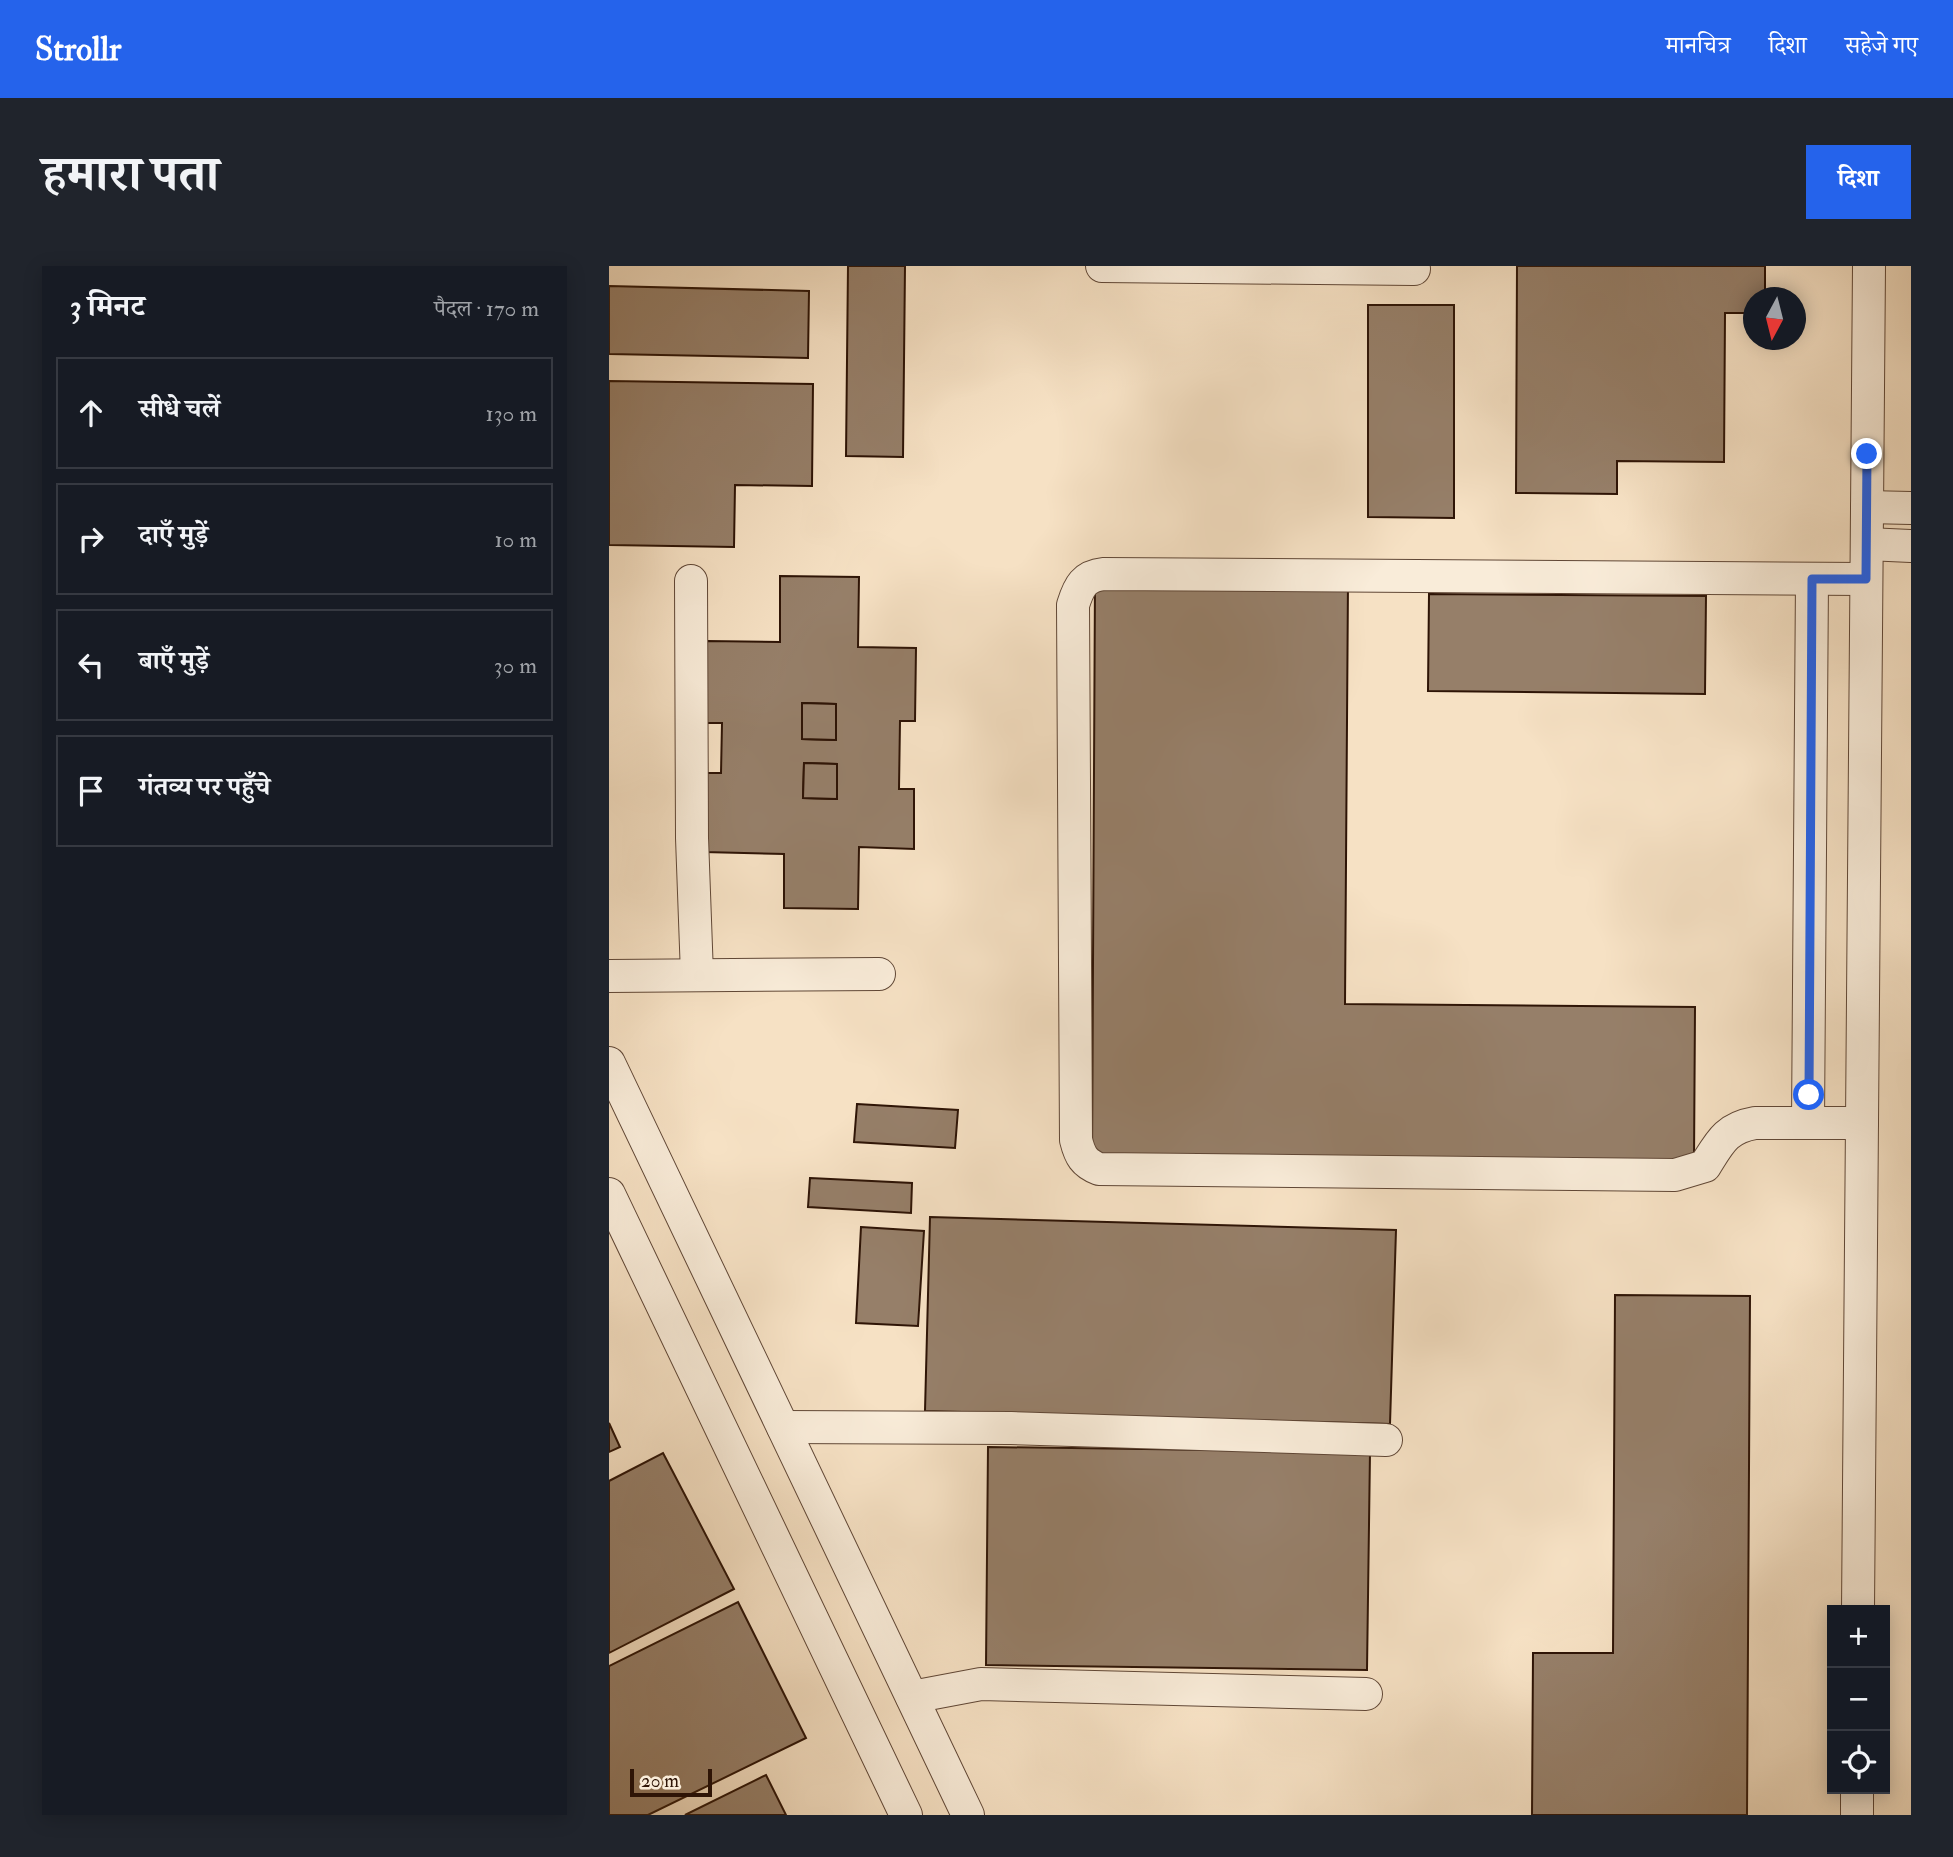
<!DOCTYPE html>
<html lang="hi">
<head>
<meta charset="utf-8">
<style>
	body { margin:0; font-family:"IM FELL Double Pica","Noto Serif Devanagari",serif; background:#20242c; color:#f1f3f6 }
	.controls { position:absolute; right:21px; bottom:21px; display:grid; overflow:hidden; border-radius:0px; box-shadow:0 4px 18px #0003 }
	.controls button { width:63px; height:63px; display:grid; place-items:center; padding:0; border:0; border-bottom:2px solid #363941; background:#171b24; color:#f1f3f6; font:35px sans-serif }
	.compass { position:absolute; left:1134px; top:21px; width:63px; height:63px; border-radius:50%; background:#171b24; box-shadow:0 4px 18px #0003; rotate:187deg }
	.scale { position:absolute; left:21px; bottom:18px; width:82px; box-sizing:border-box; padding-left:7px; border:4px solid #2e1406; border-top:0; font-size:19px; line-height:24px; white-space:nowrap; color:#2e1406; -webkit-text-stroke:5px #f9ecd9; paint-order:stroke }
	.stop { position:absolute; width:21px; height:21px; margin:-16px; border:5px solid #2563eb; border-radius:50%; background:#fff }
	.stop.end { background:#2563eb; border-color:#fff; box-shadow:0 2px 7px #0008 }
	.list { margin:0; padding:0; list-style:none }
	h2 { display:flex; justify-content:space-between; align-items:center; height:91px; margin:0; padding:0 28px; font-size:30px }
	h2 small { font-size:23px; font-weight:400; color:#9ea1a6 }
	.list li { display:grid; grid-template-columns:46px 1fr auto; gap:21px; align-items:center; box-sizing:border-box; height:112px; margin:0 14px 14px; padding:0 14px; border:2px solid #363941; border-radius:0px }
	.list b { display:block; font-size:26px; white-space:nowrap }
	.list em { font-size:23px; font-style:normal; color:#9ea1a6 }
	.icon { flex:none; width:38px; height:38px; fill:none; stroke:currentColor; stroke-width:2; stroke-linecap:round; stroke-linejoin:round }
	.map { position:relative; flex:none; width:1302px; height:1549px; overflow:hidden; border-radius:0px }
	header { display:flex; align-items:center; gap:42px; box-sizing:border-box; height:98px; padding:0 35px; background:#2563eb; color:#fff }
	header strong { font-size:33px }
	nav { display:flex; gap:38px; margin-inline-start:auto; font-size:24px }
	.intro { display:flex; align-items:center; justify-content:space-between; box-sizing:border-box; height:168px; padding:0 42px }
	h1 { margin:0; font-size:49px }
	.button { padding:18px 32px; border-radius:0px; background:#2563eb; color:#fff; font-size:24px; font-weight:700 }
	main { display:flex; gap:42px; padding:0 42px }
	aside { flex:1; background:#171b24; border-radius:0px; box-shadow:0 4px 18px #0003 }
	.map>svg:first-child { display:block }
	.building { fill:#967f69; stroke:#2e1406; stroke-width:2; fill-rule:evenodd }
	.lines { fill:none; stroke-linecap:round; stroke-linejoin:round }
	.minor-casing { stroke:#604736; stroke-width:34 }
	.minor { stroke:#f9ecd9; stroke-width:32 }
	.route { stroke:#2563eb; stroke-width:9 }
</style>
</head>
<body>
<header>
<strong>Strollr</strong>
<nav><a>मानचित्र</a><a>दिशा</a><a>सहेजे गए</a></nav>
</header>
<div class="intro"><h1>हमारा पता</h1><a class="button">दिशा</a></div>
<main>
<aside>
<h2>3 मिनट<small>पैदल · 170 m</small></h2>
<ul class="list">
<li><svg class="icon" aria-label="ahead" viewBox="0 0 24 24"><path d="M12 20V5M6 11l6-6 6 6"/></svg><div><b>सीधे चलें</b></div><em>130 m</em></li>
<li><svg class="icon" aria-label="right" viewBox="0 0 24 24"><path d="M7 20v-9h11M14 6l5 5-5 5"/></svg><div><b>दाएँ मुड़ें</b></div><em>10 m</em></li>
<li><svg class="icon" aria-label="left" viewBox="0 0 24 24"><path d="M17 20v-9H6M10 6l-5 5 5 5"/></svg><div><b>बाएँ मुड़ें</b></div><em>30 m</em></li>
<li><svg class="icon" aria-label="arrive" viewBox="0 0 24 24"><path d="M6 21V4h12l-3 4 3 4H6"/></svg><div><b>गंतव्य पर पहुँचे</b></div></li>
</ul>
</aside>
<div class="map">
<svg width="1302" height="1549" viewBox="0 0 1302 1549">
	<rect width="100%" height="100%" fill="#f6e1c4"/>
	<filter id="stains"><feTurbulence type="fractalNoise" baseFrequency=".00286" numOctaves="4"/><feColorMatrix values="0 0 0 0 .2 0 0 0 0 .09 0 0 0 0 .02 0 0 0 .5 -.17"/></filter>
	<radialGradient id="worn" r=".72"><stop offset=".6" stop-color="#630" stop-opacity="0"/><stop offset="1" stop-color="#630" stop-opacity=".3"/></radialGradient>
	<g class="building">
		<polygon points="239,0 296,0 294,191 237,190"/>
		<polygon points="908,0 1156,0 1156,32 1144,32 1144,47 1116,47 1115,196 1008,195 1008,228 907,227"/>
		<polygon points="0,20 200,25 199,92 0,88"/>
		<polygon points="759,39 845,39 845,252 759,251"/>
		<polygon points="0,115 204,118 203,220 126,219 125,281 0,279"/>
		<path d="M171,310l79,1 -1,70 58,1 -1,73h-15l-1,68h15v60l-55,-2 -1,62 -74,-1v-54l-80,-2 1,-79h16l1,-50h-16l1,-82 73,1zM193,437l34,1v36l-34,-1zM195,497l33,1v35l-34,-1z"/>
		<polygon points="486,313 739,315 736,738 1086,741 1085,895 483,890"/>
		<polygon points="820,328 1097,330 1096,428 819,425"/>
		<polygon points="193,437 227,438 227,474 193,473"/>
		<polygon points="195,497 228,498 228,533 194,532"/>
		<polygon points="248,838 349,844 346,882 245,876"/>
		<polygon points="201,912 303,917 302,947 199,941"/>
		<polygon points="321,951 787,964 781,1158 316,1145"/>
		<polygon points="252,961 315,965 309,1060 247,1057"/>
		<polygon points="1006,1029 1141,1030 1138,1549 923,1549 924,1387 1004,1387"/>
		<polygon points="0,1157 11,1181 0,1186"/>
		<polygon points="379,1181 761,1186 758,1404 377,1399"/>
		<polygon points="54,1187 125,1323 0,1387 0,1215"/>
		<polygon points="129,1336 197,1472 39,1549 0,1549 0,1400"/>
		<polygon points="157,1509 177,1549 76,1549"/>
	</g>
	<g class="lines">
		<g class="minor-casing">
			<g id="minor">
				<polyline points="493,0 805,3"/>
				<polyline points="1258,241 1302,242"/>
				<polyline points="1258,278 1302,280"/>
				<polyline points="82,315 83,572 88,709"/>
				<polyline points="0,710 270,708"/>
				<polyline points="0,797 359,1549"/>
				<polyline points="1199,857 1203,313"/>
				<path d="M1253,857h-107c-29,5 -35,19 -50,43l-30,9 -576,-6c-15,-6 -19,-13 -23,-29l-3,-535c6,-19 11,-29 31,-31l762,5"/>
				<polyline points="0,928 297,1549"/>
				<polyline points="174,1161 402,1162 777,1174"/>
				<polyline points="1249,1344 1260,0"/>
				<polyline points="303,1431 372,1418 757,1428"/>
				<polyline points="1248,1549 1248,1523"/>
			</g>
		</g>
		<use href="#minor" class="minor"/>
	</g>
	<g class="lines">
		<polyline class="route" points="1200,829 1203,313 1257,313 1258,188"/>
	</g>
	<rect width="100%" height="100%" filter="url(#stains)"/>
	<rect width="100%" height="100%" fill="url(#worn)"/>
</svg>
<div class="controls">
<button>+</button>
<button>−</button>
<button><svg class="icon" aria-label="locate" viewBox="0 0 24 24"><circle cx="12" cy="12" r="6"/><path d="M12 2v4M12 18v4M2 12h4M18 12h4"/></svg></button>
</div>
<svg class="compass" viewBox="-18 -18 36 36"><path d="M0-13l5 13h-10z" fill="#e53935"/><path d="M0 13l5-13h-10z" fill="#9ea1a6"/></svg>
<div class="scale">20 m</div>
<div class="stop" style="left:1200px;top:829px"></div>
<div class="stop end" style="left:1258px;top:188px"></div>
</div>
</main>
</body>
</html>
